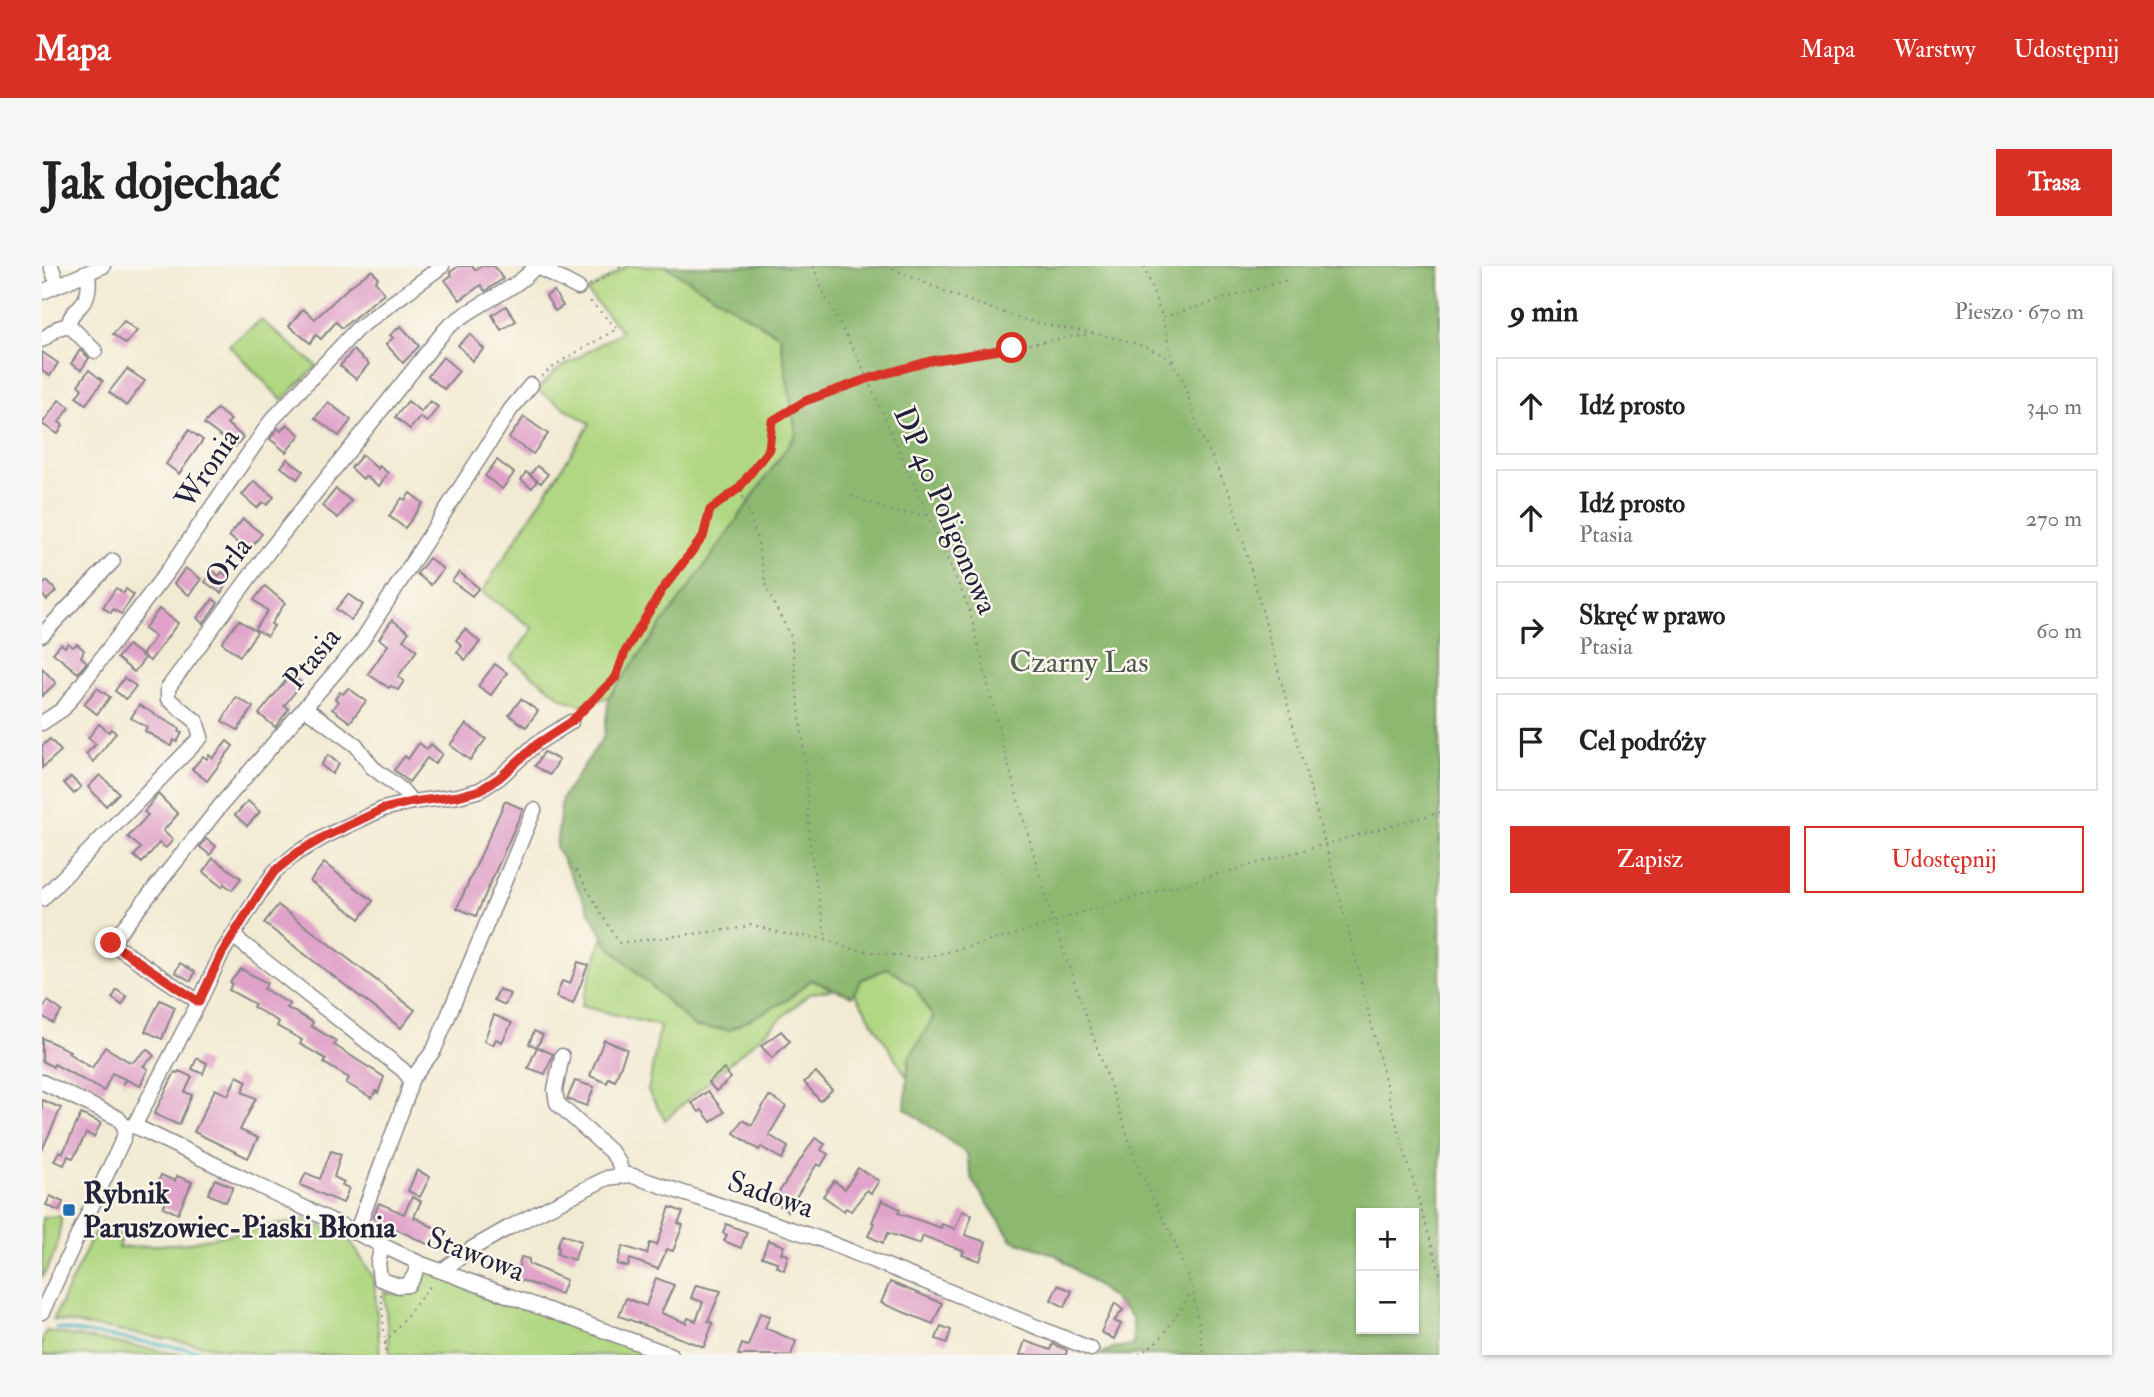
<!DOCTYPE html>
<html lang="pl">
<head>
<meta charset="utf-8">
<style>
	body { margin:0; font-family:"IM FELL Double Pica",serif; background:#f6f6f6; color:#222 }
	.controls { position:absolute; right:21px; bottom:21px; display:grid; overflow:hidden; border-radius:0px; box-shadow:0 2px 5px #0004 }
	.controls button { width:63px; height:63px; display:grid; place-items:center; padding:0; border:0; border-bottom:2px solid #e0e0e0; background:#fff; color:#222; font:35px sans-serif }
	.stop { position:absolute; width:21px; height:21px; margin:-16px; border:5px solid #d93025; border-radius:50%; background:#fff }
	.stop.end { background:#d93025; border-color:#fff; box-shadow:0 2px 7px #0008 }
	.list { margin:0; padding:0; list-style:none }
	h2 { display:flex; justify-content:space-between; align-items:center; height:91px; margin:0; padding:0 28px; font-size:30px }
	h2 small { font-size:23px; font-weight:400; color:#767676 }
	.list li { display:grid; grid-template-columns:46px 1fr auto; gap:21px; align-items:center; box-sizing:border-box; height:98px; margin:0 14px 14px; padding:0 14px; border:2px solid #e0e0e0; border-radius:0px }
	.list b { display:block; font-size:26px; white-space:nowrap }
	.list p { margin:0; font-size:23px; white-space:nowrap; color:#767676 }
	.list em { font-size:23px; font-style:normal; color:#767676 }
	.actions { display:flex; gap:14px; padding:21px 28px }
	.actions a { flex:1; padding:16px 0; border:2px solid #d93025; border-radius:0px; text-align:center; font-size:24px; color:#d93025 }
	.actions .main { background:#d93025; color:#fff }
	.icon { flex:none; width:38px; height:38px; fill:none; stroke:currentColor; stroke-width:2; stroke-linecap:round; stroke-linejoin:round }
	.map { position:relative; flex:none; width:1398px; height:1089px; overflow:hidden; border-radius:0px }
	header { display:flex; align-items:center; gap:42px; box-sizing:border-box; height:98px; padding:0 35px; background:#d93025; color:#fff }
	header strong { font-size:33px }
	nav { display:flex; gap:38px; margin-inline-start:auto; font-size:24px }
	.intro { display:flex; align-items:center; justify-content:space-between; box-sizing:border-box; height:168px; padding:0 42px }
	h1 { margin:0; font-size:49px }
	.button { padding:18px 32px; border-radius:0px; background:#d93025; color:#fff; font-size:24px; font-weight:700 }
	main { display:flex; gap:42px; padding:0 42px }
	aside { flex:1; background:#fff; border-radius:0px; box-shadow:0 2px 5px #0004 }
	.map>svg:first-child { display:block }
	.green { fill:#b0d781; stroke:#697c5e; stroke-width:2 }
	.forest { fill:#8cb86f; stroke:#576d55; stroke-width:2; fill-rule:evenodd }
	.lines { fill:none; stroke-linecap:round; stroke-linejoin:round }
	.stream { stroke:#40adbe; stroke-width:3.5 }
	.building { fill:#e0a2c9 }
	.minor-casing { stroke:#8a8688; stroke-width:17 }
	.path { stroke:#8a8688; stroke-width:2; stroke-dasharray:2 5; stroke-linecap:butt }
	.minor { stroke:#fff; stroke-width:14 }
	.route { stroke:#d93025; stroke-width:9 }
	.poi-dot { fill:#1f6fb2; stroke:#fbf7ec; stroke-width:2.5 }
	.labels { text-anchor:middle; stroke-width:5; stroke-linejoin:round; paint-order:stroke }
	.street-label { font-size:30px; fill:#22223b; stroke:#fbf7ec }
	.park-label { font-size:30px; fill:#4d5850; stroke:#fbf7ec }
	.poi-label { font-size:30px; font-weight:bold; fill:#22223b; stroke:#fbf7ec; text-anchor:start }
</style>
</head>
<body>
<header>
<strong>Mapa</strong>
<nav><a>Mapa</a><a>Warstwy</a><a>Udostępnij</a></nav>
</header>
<div class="intro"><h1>Jak dojechać</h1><a class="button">Trasa</a></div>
<main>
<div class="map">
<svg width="1398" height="1089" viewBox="0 0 1398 1089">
	<rect width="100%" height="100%" fill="#fbf7ec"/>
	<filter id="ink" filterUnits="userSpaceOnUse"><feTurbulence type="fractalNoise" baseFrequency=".0143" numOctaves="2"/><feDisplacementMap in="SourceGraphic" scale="14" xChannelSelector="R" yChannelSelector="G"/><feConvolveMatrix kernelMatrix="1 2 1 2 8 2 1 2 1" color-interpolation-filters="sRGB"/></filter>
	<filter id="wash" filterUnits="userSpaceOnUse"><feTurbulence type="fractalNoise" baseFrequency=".00686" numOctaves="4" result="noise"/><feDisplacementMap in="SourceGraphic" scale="28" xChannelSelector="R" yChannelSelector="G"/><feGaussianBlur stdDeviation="1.57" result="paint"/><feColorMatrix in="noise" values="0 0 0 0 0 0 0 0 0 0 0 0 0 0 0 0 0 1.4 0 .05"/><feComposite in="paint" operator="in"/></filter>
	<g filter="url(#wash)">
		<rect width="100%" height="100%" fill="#f2ebd4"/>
		<g class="green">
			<polygon points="585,0 623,0 738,70 755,168 667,294 567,431 541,440 522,433 469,393 491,362 440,326 548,158 495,124 512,106 580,65 545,26"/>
			<polygon points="219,54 275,100 240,134 187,79"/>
			<polygon points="561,670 565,678 744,735 769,714 792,723 767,728 623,854 606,825 618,760 539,740"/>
			<polygon points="846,702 873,721 892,752 867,792 865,811 812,726 819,714"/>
			<polygon points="20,949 14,985 0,1012 0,952"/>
			<polygon points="261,953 307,973 332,1012 338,1089 220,1089 11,1054 56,959 80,969 76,982 143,977"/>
			<path d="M385,1005l230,84h-267l-6,-63c24,6 27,-4 43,-21z"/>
			<polygon points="4,1065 144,1089 0,1089 0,1075"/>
		</g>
		<path class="forest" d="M623,0h775v1089h-342l15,-7 21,-3 -2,-28 -21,-20 -55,-42 -44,-15 -40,-60 -5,-26 -62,-46 4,-50 24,-40 -18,-31 -27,-19 -27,12 -9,16 -41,-16 -25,21 -57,29 -35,-3 -87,-83 -51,-97 6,-49 42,-62 5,-39 100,-137 87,-126 -16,-98zM1319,947h53v116h-53z"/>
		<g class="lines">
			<polyline class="stream" points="14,1062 185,1089"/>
		</g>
		<g id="blocks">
			<g class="building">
				<polygon points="417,0 430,0 433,4 439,0 452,0 461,13 443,25 439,19 418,34 403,14 410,9 408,6"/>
				<polygon points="330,4 336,12 333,15 342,27 300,62 294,56 279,73 274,69 268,77 247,60 261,43 273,53 307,21"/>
				<polygon points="512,25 521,40 513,45 504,30"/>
				<polygon points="464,40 474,55 459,64 450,49"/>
				<polygon points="82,55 95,65 84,78 71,68"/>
				<polygon points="359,60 377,80 361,97 344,78 351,72 348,69"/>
				<polygon points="428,68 442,83 430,95 416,79"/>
				<polygon points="38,84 47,92 39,104 29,98"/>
				<polygon points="311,84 327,98 314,113 298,100"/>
				<polygon points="0,86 16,97 8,110 0,105"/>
				<polygon points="401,91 417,105 402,123 386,110"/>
				<polygon points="85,103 103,115 84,140 67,126"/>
				<polygon points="47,104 61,115 44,138 34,131 40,123 36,119"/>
				<polygon points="17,134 28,141 17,156 21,159 16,168 0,158"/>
				<polygon points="366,135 379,146 388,135 396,141 385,156 378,151 368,163 353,151"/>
				<polygon points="286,136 309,154 297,170 273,152"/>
				<polygon points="175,143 189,154 185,158 201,171 193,181 162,158"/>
				<polygon points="482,151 506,168 491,188 467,172"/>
				<polygon points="245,158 258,169 244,186 228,173 236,162 239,165"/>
				<polygon points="147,164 161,174 137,208 124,198"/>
				<polygon points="320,189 336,203 337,200 346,207 337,220 323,210 321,213 309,202"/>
				<polygon points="245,193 261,205 255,213 239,201"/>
				<polygon points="455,194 472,207 460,223 443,210"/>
				<polygon points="495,200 506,208 499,217 488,209"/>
				<polygon points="484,206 495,215 490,222 479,214"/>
				<polygon points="212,215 232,231 225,239 221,236 215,242 200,229"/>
				<polygon points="294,223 309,235 296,252 280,240"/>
				<polygon points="368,227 381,237 363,262 347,250 360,232 363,234"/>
				<polygon points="201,253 220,268 206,285 187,270"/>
				<polygon points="387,292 401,303 389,319 375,308"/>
				<polygon points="143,302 159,313 147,329 132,318"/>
				<polygon points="171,305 177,310 180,306 188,312 179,327 163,316"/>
				<polygon points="417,306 437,322 430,330 410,315"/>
				<polygon points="5,315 14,325 5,334 0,329 0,320"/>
				<polygon points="223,320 243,337 229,358 232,360 225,370 213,363 226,345 212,334"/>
				<polygon points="74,322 82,327 84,323 92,329 79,348 71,343 69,347 61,341"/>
				<polygon points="306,328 321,339 309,354 294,343"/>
				<polygon points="171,333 176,337 161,358 155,352"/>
				<polygon points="117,343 136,357 108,395 100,389 113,371 102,363"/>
				<polygon points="197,354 215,366 198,390 180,377"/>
				<polygon points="350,354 367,366 361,374 375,384 356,411 362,415 356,424 349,420 347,422 326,408 346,379 337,373"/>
				<polygon points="423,363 438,376 423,394 415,386 420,380 414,374"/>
				<polygon points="26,377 31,381 35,378 42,384 39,391 45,396 36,407 11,387 19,378 23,381"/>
				<polygon points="86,379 103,392 92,406 75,392"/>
				<polygon points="453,398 465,407 449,429 436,420"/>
				<polygon points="0,402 14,417 0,430"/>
				<polygon points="249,408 260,417 242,440 247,443 233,461 217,448"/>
				<polygon points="82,412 94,420 84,433 73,425"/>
				<polygon points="55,422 68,431 55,448 42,438"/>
				<polygon points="306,422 324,435 308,456 290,443 296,436 293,433 298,426 301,428"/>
				<polygon points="194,431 211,441 196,464 180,455"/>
				<polygon points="479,433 496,445 484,461 467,449"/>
				<polygon points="97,439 138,463 137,466 140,467 135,476 132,474 129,480 103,465 105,461 89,452"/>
				<polygon points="57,458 67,466 69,463 74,467 51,496 44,488 54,478 46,472"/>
				<polygon points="424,458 444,473 428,494 408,479"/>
				<polygon points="8,473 19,485 0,502 0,480"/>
				<polygon points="185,475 191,480 165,515 150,503 161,490 165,493 167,489 171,492"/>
				<polygon points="377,477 385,483 389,478 400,488 393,498 385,492 367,516 352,504 363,490 366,493"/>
				<polygon points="502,486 517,494 508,509 493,500"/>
				<polygon points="286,489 297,498 290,508 279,499"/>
				<polygon points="58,509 77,527 64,540 46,521"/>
				<polygon points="29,511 39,521 32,528 22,517"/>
				<polygon points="116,528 136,548 121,565 131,574 124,582 117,577 100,597 92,590 99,582 86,571 106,549 102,546"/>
				<polygon points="206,535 218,546 205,560 193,549"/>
				<polygon points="463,535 481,543 434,650 415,642"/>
				<polygon points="164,573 174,580 168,589 158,581"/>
				<polygon points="171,592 199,612 190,624 182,618 180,621 161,606"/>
				<polygon points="282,597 331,635 318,653 268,615"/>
				<polygon points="236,639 373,744 359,762 222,657"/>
				<polygon points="536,696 546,699 531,738 514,731 520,715 528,718"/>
				<polygon points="138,697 153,706 149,715 133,706"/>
				<polygon points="199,703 225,717 222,723 248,738 245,742 271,756 269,760 294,775 292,779 342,811 336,827 334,825 330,832 304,817 307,812 282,797 284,793 258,778 260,774 235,760 237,756 211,741 213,738 187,724 190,717 188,716"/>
				<polygon points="457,723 468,728 463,739 452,734"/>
				<polygon points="75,724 85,731 80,739 70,732"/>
				<polygon points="118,734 133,741 120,773 103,765"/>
				<polygon points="6,735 20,745 11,757 0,750 0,744"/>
				<polygon points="452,749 470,757 460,776 454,773 451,779 442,775"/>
				<polygon points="492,765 501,769 495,781 511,788 503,808 486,802 495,781 487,778"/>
				<polygon points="739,765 748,775 730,792 719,780"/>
				<polygon points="0,772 28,785 26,787 50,802 63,781 86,795 91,796 105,783 112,790 101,800 106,803 98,820 85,814 80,819 83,813 70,807 62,825 12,798 11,801 0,795"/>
				<polygon points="562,774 585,783 573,815 567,812 565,817 548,810"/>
				<polygon points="155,792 165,797 161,808 150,803"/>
				<polygon points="682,803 689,812 674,825 666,816"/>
				<polygon points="137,805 150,811 143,826 150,829 137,859 112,848 133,806 136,807"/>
				<polygon points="774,806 790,824 778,835 762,816"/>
				<polygon points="195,810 205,815 200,826 214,832 198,864 216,872 206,892 152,866 173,823 186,829"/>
				<polygon points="533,815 552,821 545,840 525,833"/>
				<polygon points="666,825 682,846 669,856 660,844 657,846 650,837"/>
				<polygon points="727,830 744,840 727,869 746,881 740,893 719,881 717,884 692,867 700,854 710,859"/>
				<polygon points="0,834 19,842 0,884"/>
				<polygon points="39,848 59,857 52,871 44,867 35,886 31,892 26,890 22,899 12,895 17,885 21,887"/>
				<polygon points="773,872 783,878 779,884 786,888 779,900 775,898 745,945 731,935"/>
				<polygon points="289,885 299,888 292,911 302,916 300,919 307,922 301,937 258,919 264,907 278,913"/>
				<polygon points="816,902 837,915 829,927 825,924 809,945 804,942 802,945 781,930 792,915 803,923"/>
				<polygon points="375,904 388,911 378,931 366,925"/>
				<polygon points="119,909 133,915 135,910 150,916 136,948 121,941 124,935 110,930"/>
				<polygon points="173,913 191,921 184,936 166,928"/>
				<polygon points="8,930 21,936 17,945 4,939"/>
				<polygon points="370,931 379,935 372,951 395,963 387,979 331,952 337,937 362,948"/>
				<polygon points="840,934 858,943 856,947 899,962 900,958 913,963 920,945 930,949 923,969 944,976 938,995 920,989 922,985 881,970 878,978 846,967 841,977 826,970 832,957 830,956"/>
				<polygon points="628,941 641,946 636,957 641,959 631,985 625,983 616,1003 588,993 586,1001 575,998 581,980 605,988 608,977 615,979"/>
				<polygon points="684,958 705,966 699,982 682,975 685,969 681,967"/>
				<polygon points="520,968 539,975 532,994 515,988 517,982 515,981"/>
				<polygon points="726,974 742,980 739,987 746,989 742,1004 734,1000 735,996 720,991"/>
				<polygon points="479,991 487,993 487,998 524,1014 519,1028 482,1015 473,1015"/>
				<polygon points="614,1012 632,1019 619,1047 644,1057 646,1052 654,1055 661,1036 649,1032 654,1019 679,1025 666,1055 671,1057 662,1081 577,1050 584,1032 604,1040"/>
				<polygon points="848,1016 900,1037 891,1058 839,1037"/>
				<polygon points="1016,1019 1030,1025 1023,1041 1009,1034"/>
				<polygon points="1073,1037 1081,1044 1072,1055 1079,1058 1072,1073 1059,1066"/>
				<polygon points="718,1047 728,1050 723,1062 754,1075 749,1089 696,1089 700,1078 706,1080"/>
				<polygon points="899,1060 909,1064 905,1077 894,1073"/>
				<polygon points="983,1075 1009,1084 1011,1078 1025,1084 1024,1089 978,1089"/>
			</g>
		</g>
	</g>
	<g filter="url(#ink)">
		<use href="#blocks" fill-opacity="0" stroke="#8a8688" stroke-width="2"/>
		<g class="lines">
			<g class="minor-casing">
				<g id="minor">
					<polyline points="9,0 16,19"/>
					<polyline points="494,0 536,22"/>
					<path d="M46,8c5,36 -18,31 -19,51l26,26"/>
					<polyline points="0,26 61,0"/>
					<polyline points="0,74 16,62 27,59"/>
					<polyline points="0,369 71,295"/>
					<polyline points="263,442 314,479 330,501 360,524 370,536"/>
					<polyline points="0,457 21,443 128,302 229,155 315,63 400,0"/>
					<path d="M0,633l159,-162 -5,-16 -28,-22v-11l100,-136 177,-222c23,-23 76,-42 90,-64"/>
					<polyline points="191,670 361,804 369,814"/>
					<polyline points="157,736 180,687 219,625 233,605 255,587 284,570 341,543 370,536 416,530 438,524 457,512 494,478 529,456"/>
					<polyline points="520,790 513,824 515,837 570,887 577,897 580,909"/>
					<polyline points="0,816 76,852 83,861"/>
					<polyline points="92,860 157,736 69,677 179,539 319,376 469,143 489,119"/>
					<polyline points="83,861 92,860 99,863 377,997 629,1089"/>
					<polyline points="314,967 365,830 369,814 392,784 492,544"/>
					<polyline points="340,979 336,997 338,1013 357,1020 366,1019 372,1010 377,997"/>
					<polyline points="400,1005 429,983 466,962 565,912 588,909 778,973 1049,1083"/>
					<polyline points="0,1046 82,871 83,861"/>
				</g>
			</g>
			<g class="path">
				<polyline points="771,0 783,30 818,96 927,342 963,488 1011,655 1099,908 1131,972 1151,1025 1162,1089"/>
				<path d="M844,0c46,20 93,41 141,54 39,11 116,16 145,42"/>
				<polyline points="1102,0 1120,51 1132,99 1140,112 1159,169 1190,233 1309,674 1348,835 1398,1008"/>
				<polyline points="547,19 554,17 579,0"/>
				<polyline points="1121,51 1245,14"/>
				<polyline points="499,110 521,94 575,63 546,33"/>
				<polyline points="698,224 705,240 715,274 725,324 749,371 764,504 768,583 784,672"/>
				<polyline points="809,230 852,246 884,249"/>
				<polyline points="537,448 574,411 583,386 620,324 661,271 668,244 697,222 727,183 730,155 763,135 825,113 888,95 1047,68"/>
				<polyline points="534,604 577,677 699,662 708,658 743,668 784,673 805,682 877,693 969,670 1048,644 1398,546"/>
				<polyline points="339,1028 344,1089"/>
				<polyline points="343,1077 390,1018"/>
				<polyline points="1097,1089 1118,1073 1150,1026"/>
			</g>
			<use href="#minor" class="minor"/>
		</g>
	</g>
	<g class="lines" filter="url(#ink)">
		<polyline class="route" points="69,677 157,736 180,687 219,625 233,605 255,587 284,570 341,543 370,536 416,530 438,524 457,512 495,478 529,456 574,411 583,386 620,324 661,271 668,244 697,222 727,183 730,155 763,135 825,113 888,95 970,82"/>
	</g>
	<rect class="poi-dot" x="20" y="937" width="14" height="14" rx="3.5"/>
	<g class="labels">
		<g class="street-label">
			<text transform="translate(165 202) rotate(-56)" y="10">Wronia</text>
			<text transform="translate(904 244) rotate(67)" y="10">DP 40 Poligonowa</text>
			<text transform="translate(186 296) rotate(-52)" y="10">Orla</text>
			<text transform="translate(270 392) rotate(-51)" y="10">Ptasia</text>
			<text transform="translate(729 928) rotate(19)" y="10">Sadowa</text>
			<text transform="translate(434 988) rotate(21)" y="10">Stawowa</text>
		</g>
		<g class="park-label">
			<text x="1037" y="406">Czarny Las</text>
		</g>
		<g class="poi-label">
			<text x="41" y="937">Rybnik<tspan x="41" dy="34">Paruszowiec-Piaski Błonia</tspan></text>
		</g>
	</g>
</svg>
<div class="controls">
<button>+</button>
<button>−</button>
</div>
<div class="stop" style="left:970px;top:82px"></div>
<div class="stop end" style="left:69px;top:677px"></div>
</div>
<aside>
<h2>9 min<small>Pieszo · 670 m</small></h2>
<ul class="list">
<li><svg class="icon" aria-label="ahead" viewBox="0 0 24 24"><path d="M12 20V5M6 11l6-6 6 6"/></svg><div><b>Idź prosto</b></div><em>340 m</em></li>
<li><svg class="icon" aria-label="ahead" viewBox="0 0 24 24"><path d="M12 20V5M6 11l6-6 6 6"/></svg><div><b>Idź prosto</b><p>Ptasia</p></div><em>270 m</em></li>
<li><svg class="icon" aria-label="right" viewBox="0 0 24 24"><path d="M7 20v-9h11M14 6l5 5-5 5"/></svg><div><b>Skręć w prawo</b><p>Ptasia</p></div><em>60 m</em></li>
<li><svg class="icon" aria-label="arrive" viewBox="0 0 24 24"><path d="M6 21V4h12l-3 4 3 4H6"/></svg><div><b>Cel podróży</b></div></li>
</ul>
<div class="actions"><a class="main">Zapisz</a><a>Udostępnij</a></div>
</aside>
</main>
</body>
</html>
